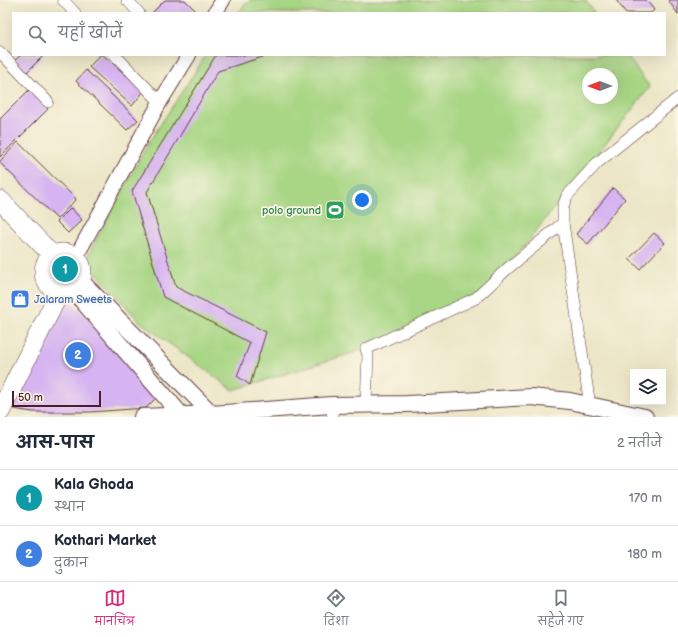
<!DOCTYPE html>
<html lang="hi">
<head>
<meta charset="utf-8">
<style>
	body { margin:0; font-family:"Balsamiq Sans","Playpen Sans Deva",sans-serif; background:#f2f2f3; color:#1f2937 }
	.controls { position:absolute; right:12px; bottom:12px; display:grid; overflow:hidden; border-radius:0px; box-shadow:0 4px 16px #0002 }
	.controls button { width:36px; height:36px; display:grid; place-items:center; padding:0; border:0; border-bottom:1px solid #e0e1e3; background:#fff; color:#1f2937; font:20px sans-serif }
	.compass { position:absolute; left:582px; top:68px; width:36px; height:36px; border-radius:50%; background:#fff; box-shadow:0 4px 16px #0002; rotate:270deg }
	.scale { position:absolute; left:12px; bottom:10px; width:89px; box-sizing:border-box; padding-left:4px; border:2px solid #4a1f2b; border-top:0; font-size:11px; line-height:14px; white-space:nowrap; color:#4a1f2b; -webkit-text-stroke:3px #fcf5e5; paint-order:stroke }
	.you { position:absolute; left:362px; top:200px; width:14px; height:14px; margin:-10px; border:3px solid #fff; border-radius:50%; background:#1a73e8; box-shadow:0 0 0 6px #1a73e833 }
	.badge { display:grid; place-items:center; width:26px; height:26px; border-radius:50%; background:#db2777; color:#fff; font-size:13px; font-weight:700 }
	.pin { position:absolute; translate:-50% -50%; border:2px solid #fff; box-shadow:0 1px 4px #0006 }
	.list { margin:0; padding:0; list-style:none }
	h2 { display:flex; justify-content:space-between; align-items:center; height:52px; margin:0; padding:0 16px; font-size:17px }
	h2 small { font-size:13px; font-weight:400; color:#747a83 }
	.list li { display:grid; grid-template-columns:26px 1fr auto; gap:12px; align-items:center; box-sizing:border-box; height:56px; padding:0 16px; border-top:1px solid #e0e1e3 }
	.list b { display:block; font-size:15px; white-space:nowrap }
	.list p { margin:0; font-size:13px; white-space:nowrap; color:#747a83 }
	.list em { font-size:13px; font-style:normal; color:#747a83 }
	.icon { flex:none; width:22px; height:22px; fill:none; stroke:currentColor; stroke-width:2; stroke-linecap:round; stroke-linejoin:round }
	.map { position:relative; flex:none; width:678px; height:417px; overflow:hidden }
	.search { position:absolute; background:#fff; box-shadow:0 4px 16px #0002; left:12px; right:12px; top:12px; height:44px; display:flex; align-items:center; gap:10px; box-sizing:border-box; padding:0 14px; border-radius:0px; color:#747a83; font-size:15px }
	.sheet { height:164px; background:#fff }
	nav { display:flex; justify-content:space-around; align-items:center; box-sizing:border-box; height:56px; border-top:1px solid #e0e1e3; background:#fff; font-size:11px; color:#747a83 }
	nav a { display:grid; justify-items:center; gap:2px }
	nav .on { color:#db2777 }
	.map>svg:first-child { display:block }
	.green { fill:#a8d684; stroke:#797a58; fill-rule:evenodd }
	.building { fill:#d6b3f1 }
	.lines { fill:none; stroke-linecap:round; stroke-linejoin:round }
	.minor-casing { stroke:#623d42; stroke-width:12 }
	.tertiary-casing { stroke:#623d42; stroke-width:16 }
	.secondary-casing { stroke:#623d42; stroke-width:18 }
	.trunk-casing { stroke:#623d42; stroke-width:20 }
	.minor { stroke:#fff; stroke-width:11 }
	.tertiary { stroke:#fff; stroke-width:14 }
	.secondary { stroke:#fff; stroke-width:16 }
	.trunk { stroke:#fff; stroke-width:19 }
	.labels { text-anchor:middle; stroke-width:3.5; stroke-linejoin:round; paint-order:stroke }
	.leisure-label { font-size:11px; fill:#27864d; stroke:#fcf5e5; text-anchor:end }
	.shop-label { font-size:11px; fill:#366cbe; stroke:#fcf5e5; text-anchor:start }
</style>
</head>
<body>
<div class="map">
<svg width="678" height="417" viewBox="0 0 678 417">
	<rect width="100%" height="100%" fill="#fcf5e5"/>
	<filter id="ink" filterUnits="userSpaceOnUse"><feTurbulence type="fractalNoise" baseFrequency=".025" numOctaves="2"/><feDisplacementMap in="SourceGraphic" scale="8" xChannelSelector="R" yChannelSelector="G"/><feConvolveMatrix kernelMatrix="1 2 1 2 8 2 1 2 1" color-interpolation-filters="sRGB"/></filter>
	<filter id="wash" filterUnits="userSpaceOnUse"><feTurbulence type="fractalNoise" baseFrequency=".012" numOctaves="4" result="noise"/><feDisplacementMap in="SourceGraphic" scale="16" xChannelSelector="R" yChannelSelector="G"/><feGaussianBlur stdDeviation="0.9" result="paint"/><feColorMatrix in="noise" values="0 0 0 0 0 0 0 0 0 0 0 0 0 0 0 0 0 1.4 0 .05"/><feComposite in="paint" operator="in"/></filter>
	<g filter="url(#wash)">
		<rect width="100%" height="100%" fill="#ece6c7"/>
		<g class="green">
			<polygon points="250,0 585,0 595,13 237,13"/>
			<path d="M206,55h420l24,32 -152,192 -22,19 -110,51 -133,41 -93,-68 -55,-62 64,-118zM588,74h24v24h-24z"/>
		</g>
		<g id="blocks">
			<g class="building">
				<polygon points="165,0 185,0 195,10 191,13 152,13"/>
				<polygon points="616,0 646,0 654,10 651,13 626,13"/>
				<polygon points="668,0 678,0 678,14"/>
				<polygon points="21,55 44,55 25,74 13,62"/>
				<polygon points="100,55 103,55 144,91 132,106 89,67"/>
				<polygon points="216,55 269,55 218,71 147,192 176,287 266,332 250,385 237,376 250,343 163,297 132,191"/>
				<polygon points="86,70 138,120 127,130 76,81"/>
				<polygon points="29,90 48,109 0,157 0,119"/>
				<polygon points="18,142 76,199 57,219 0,163 0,161"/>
				<polygon points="613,188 625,199 588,244 576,234"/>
				<polygon points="71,208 82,220 68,233 57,222"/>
				<polygon points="654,233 665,243 640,269 629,259"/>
				<polygon points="64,302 72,303 78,308 156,398 146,408 90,412 33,412 14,409 9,402"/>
			</g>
		</g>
	</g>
	<g filter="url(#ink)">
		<use href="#blocks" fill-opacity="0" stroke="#623d42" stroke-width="1"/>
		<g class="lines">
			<g class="minor-casing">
				<g id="minor">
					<polyline points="63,0 75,13"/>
					<polyline points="127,0 139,13"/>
					<polyline points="0,52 48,102"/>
					<polyline points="115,55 160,102"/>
					<polyline points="331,405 333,417"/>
					<polyline points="366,405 368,355 366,349 476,298 507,269 563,223"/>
					<polyline points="590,406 563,223 563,206 567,196 597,163 678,98"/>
				</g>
			</g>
			<g class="tertiary-casing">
				<g id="tertiary">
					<polyline points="215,13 223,0"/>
					<polyline points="76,257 160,102 189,55"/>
				</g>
			</g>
			<g class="secondary-casing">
				<g id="secondary">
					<polyline points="80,280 212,414"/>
					<polyline points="72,289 182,416"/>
					<polyline points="142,417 212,414 331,405 407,404 531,397 570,401 645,417"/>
				</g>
			</g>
			<g class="trunk-casing">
				<g id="trunk">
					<polyline points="0,200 52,255"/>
					<circle cx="63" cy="272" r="19"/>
					<polyline points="0,412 60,291"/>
				</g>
			</g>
			<use href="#minor" class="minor"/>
			<use href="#tertiary" class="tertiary"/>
			<use href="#secondary" class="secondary"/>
			<use href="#trunk" class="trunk"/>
		</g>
	</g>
	<defs>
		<g id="stadium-square" transform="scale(1)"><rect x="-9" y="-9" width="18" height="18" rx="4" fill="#2e9e5b" stroke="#fcf5e5"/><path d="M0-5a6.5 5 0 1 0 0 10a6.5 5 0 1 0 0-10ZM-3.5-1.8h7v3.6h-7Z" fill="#fff"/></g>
		<g id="shop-square" transform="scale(1)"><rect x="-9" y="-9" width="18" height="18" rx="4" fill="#3f7fe0" stroke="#fcf5e5"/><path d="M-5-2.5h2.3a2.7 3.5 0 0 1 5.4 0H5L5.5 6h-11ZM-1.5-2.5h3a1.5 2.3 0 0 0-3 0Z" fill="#fff"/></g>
	</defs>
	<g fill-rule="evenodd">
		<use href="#stadium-square" x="335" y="210"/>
		<use href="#shop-square" x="20" y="299"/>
	</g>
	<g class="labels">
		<g class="leisure-label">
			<text x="321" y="214">polo ground</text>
		</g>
		<g class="shop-label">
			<text x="34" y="303">Jalaram Sweets</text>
		</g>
	</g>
</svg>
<div class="controls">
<button><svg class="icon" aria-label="layers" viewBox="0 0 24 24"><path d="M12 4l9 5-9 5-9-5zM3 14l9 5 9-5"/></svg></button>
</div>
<svg class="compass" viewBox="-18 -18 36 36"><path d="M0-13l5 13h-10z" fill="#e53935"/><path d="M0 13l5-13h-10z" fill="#747a83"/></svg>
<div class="scale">50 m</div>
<div class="you"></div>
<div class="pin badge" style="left:65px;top:269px;background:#0f9aa8">1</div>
<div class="pin badge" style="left:78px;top:355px;background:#3f7fe0">2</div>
<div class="search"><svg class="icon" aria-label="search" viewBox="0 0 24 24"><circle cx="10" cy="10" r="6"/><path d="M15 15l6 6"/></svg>यहाँ खोजें</div>
</div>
<section class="sheet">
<h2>आस-पास<small>2 नतीजे</small></h2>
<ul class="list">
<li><span class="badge" style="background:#0f9aa8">1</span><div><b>Kala Ghoda</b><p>स्थान</p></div><em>170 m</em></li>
<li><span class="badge" style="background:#3f7fe0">2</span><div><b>Kothari Market</b><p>दुकान</p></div><em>180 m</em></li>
</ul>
</section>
<nav>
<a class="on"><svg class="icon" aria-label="map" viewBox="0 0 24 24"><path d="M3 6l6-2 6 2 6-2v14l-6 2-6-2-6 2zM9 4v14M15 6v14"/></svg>मानचित्र</a>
<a><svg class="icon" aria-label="directions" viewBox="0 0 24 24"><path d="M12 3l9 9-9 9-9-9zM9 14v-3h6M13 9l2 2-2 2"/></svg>दिशा</a>
<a><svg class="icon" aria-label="saved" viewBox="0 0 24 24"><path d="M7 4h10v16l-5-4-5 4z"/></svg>सहेजे गए</a>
</nav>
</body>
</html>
